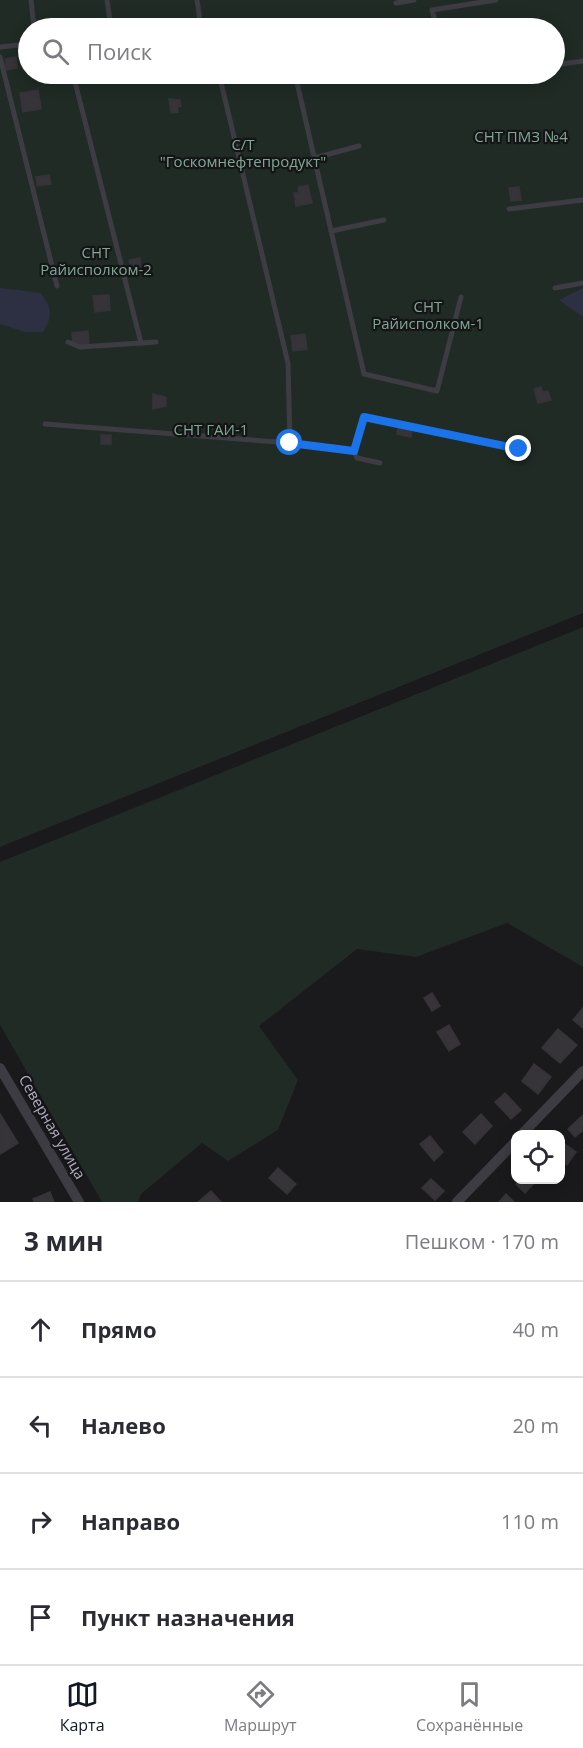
<!DOCTYPE html>
<html lang="ru">
<head>
<meta charset="utf-8">
<style>
	body { margin:0; font-family:"Open Sans",sans-serif; background:#f2f2f3; color:#2b2b33 }
	.controls { position:absolute; right:18px; bottom:18px; display:grid; overflow:hidden; border-radius:12px; box-shadow:0 3px 15px #0003 }
	.controls button { width:54px; height:54px; display:grid; place-items:center; padding:0; border:0; border-bottom:2px solid #e1e1e2; background:#fff; color:#2b2b33; font:30px sans-serif }
	.stop { position:absolute; width:18px; height:18px; margin:-14px; border:4px solid #1a73e8; border-radius:50%; background:#fff }
	.stop.end { background:#1a73e8; border-color:#fff; box-shadow:0 2px 6px #0008 }
	.list { margin:0; padding:0; list-style:none }
	h2 { display:flex; justify-content:space-between; align-items:center; height:78px; margin:0; padding:0 24px; font-size:26px }
	h2 small { font-size:20px; font-weight:400; color:#7c7c81 }
	.list li { display:grid; grid-template-columns:39px 1fr auto; gap:18px; align-items:center; box-sizing:border-box; height:96px; padding:0 24px; border-top:2px solid #e1e1e2 }
	.list b { display:block; font-size:22px; white-space:nowrap }
	.list em { font-size:20px; font-style:normal; color:#7c7c81 }
	.icon { flex:none; width:33px; height:33px; fill:none; stroke:currentColor; stroke-width:2; stroke-linecap:round; stroke-linejoin:round }
	.map { position:relative; flex:none; width:583px; height:1202px; overflow:hidden }
	.search { position:absolute; background:#fff; box-shadow:0 3px 15px #0003; left:18px; right:18px; top:18px; height:66px; display:flex; align-items:center; gap:15px; box-sizing:border-box; padding:0 21px; border-radius:33px; color:#7c7c81; font-size:22px }
	.sheet { height:462px; background:#fff }
	nav { display:flex; justify-content:space-around; align-items:center; box-sizing:border-box; height:84px; border-top:2px solid #e1e1e2; background:#fff; font-size:16px; color:#7c7c81 }
	nav a { display:grid; justify-items:center; gap:3px }
	nav .on { color:#111827 }
	.map>svg:first-child { display:block }
	.green { fill:#202b26; fill-rule:evenodd }
	.water { fill:#2d3042 }
	.building { fill:#363438; stroke:#353338; stroke-width:1.5 }
	.lines { fill:none; stroke-linecap:round; stroke-linejoin:round }
	.service { stroke:#3e3c43; stroke-width:5 }
	.minor { stroke:#3e3c43; stroke-width:10 }
	.route { stroke:#1a73e8; stroke-width:8 }
	.labels { text-anchor:middle; stroke-width:4.5; stroke-linejoin:round; paint-order:stroke }
	.park-label { font-size:15px; fill:#80a994; stroke:#151417 }
	.street-label { font-size:15px; fill:#adabbd; stroke:#151417 }
</style>
</head>
<body>
<div class="map">
<svg width="583" height="1202" viewBox="0 0 583 1202">
	<rect width="100%" height="100%" fill="#1a191c"/>
	<g class="green">
		<path d="M0,0h583v613l-583,234zM28,28h526v46h-526z"/>
		<polygon points="583,627 583,967 507,923 416,957 357,949 259,1026 298,1080 278,1130 228,1161 202,1143 141,1194 138,1202 102,1202 0,1025 0,862"/>
	</g>
	<g class="water">
		<path d="M0,288l40,5c12,13 13,24 3,39h-18l-25,-8z"/>
		<polygon points="583,288 583,317 559,300"/>
	</g>
	<g class="building">
		<polygon points="16,57 17,68 6,70 5,59"/>
		<polygon points="38,90 41,109 23,112 20,93"/>
		<polygon points="169,99 180,100 181,106 177,107 178,112 171,113"/>
		<polygon points="49,175 51,184 37,186 36,177"/>
		<polygon points="308,185 312,203 296,206 294,193 299,193 298,187"/>
		<polygon points="519,187 521,200 511,201 509,188"/>
		<polygon points="140,258 141,269 131,271 129,260"/>
		<polygon points="109,295 110,310 95,312 93,296"/>
		<polygon points="88,331 89,345 73,346 72,333"/>
		<polygon points="305,334 307,349 293,351 291,336"/>
		<polygon points="541,387 543,392 548,391 551,400 538,403 534,389"/>
		<polygon points="153,394 166,397 166,406 153,409"/>
		<polygon points="398,427 412,430 411,437 397,434"/>
		<rect x="101" y="435" width="10" height="9"/>
		<polygon points="432,993 440,1006 432,1011 424,998"/>
		<polygon points="583,1008 583,1028 573,1020"/>
		<polygon points="449,1025 460,1044 449,1051 437,1032"/>
		<polygon points="558,1029 577,1045 560,1063 542,1048"/>
		<polygon points="534,1064 551,1077 538,1094 522,1081"/>
		<polygon points="505,1093 521,1110 511,1119 495,1102"/>
		<polygon points="0,1114 18,1143 0,1154"/>
		<polygon points="481,1114 492,1126 475,1144 463,1132"/>
		<polygon points="583,1115 583,1130 575,1137 568,1129"/>
		<polygon points="430,1136 443,1152 434,1161 420,1144"/>
		<polygon points="562,1142 576,1152 567,1165 560,1160"/>
		<polygon points="278,1168 296,1184 287,1194 269,1178"/>
		<polygon points="431,1179 444,1191 435,1200 422,1188"/>
		<polygon points="520,1180 537,1180 525,1193 516,1184"/>
		<polygon points="211,1191 221,1202 198,1202"/>
		<polygon points="50,1192 54,1202 34,1202 33,1199"/>
		<polygon points="506,1194 514,1202 499,1202"/>
	</g>
	<g class="lines">
		<g class="service">
			<polyline points="31,0 34,28"/>
			<polyline points="107,0 111,28"/>
			<polyline points="197,0 201,28"/>
			<polyline points="396,3 414,0"/>
			<polyline points="254,28 264,28"/>
			<polyline points="437,28 432,10 496,0"/>
			<polyline points="0,47 28,44"/>
			<polyline points="0,57 57,286"/>
			<polyline points="554,65 583,61"/>
			<polyline points="219,74 288,363 290,443"/>
			<polyline points="295,74 364,374 437,391 461,297"/>
			<polyline points="447,74 448,77 477,74"/>
			<polyline points="314,158 359,146"/>
			<polyline points="509,209 583,200"/>
			<polyline points="331,231 384,220"/>
			<polyline points="555,288 583,283"/>
			<polyline points="68,342 80,347 141,343 73,74"/>
			<polyline points="141,343 156,342"/>
			<polyline points="45,424 290,443 354,451 357,458 380,463"/>
			<polyline points="354,451 364,417 519,449"/>
		</g>
		<g class="minor">
			<polyline points="0,1068 79,1202"/>
			<polyline points="522,1134 583,1071"/>
			<polyline points="457,1202 516,1141"/>
		</g>
	</g>
	<g class="lines">
		<polyline class="route" points="290,443 354,451 364,417 519,449"/>
	</g>
	<g class="labels">
		<g class="park-label">
			<text x="521" y="142">СНТ ПМЗ №4</text>
			<text x="243" y="150">С/Т<tspan x="243" dy="17">"Госкомнефтепродукт"</tspan></text>
			<text x="96" y="258">СНТ<tspan x="96" dy="17">Райисполком-2</tspan></text>
			<text x="428" y="312">СНТ<tspan x="428" dy="17">Райисполком-1</tspan></text>
			<text x="211" y="435">СНТ ГАИ-1</text>
		</g>
		<g class="street-label">
			<text transform="translate(52 1127) rotate(60)" y="5">Северная улица</text>
		</g>
	</g>
</svg>
<div class="controls">
<button><svg class="icon" aria-label="locate" viewBox="0 0 24 24"><circle cx="12" cy="12" r="6"/><path d="M12 2v4M12 18v4M2 12h4M18 12h4"/></svg></button>
</div>
<div class="stop" style="left:290px;top:443px"></div>
<div class="stop end" style="left:519px;top:449px"></div>
<div class="search"><svg class="icon" aria-label="search" viewBox="0 0 24 24"><circle cx="10" cy="10" r="6"/><path d="M15 15l6 6"/></svg>Поиск</div>
</div>
<section class="sheet">
<h2>3 мин<small>Пешком · 170 m</small></h2>
<ul class="list">
<li><svg class="icon" aria-label="ahead" viewBox="0 0 24 24"><path d="M12 20V5M6 11l6-6 6 6"/></svg><div><b>Прямо</b></div><em>40 m</em></li>
<li><svg class="icon" aria-label="left" viewBox="0 0 24 24"><path d="M17 20v-9H6M10 6l-5 5 5 5"/></svg><div><b>Налево</b></div><em>20 m</em></li>
<li><svg class="icon" aria-label="right" viewBox="0 0 24 24"><path d="M7 20v-9h11M14 6l5 5-5 5"/></svg><div><b>Направо</b></div><em>110 m</em></li>
<li><svg class="icon" aria-label="arrive" viewBox="0 0 24 24"><path d="M6 21V4h12l-3 4 3 4H6"/></svg><div><b>Пункт назначения</b></div></li>
</ul>
</section>
<nav>
<a class="on"><svg class="icon" aria-label="map" viewBox="0 0 24 24"><path d="M3 6l6-2 6 2 6-2v14l-6 2-6-2-6 2zM9 4v14M15 6v14"/></svg>Карта</a>
<a><svg class="icon" aria-label="directions" viewBox="0 0 24 24"><path d="M12 3l9 9-9 9-9-9zM9 14v-3h6M13 9l2 2-2 2"/></svg>Маршрут</a>
<a><svg class="icon" aria-label="saved" viewBox="0 0 24 24"><path d="M7 4h10v16l-5-4-5 4z"/></svg>Сохранённые</a>
</nav>
</body>
</html>
